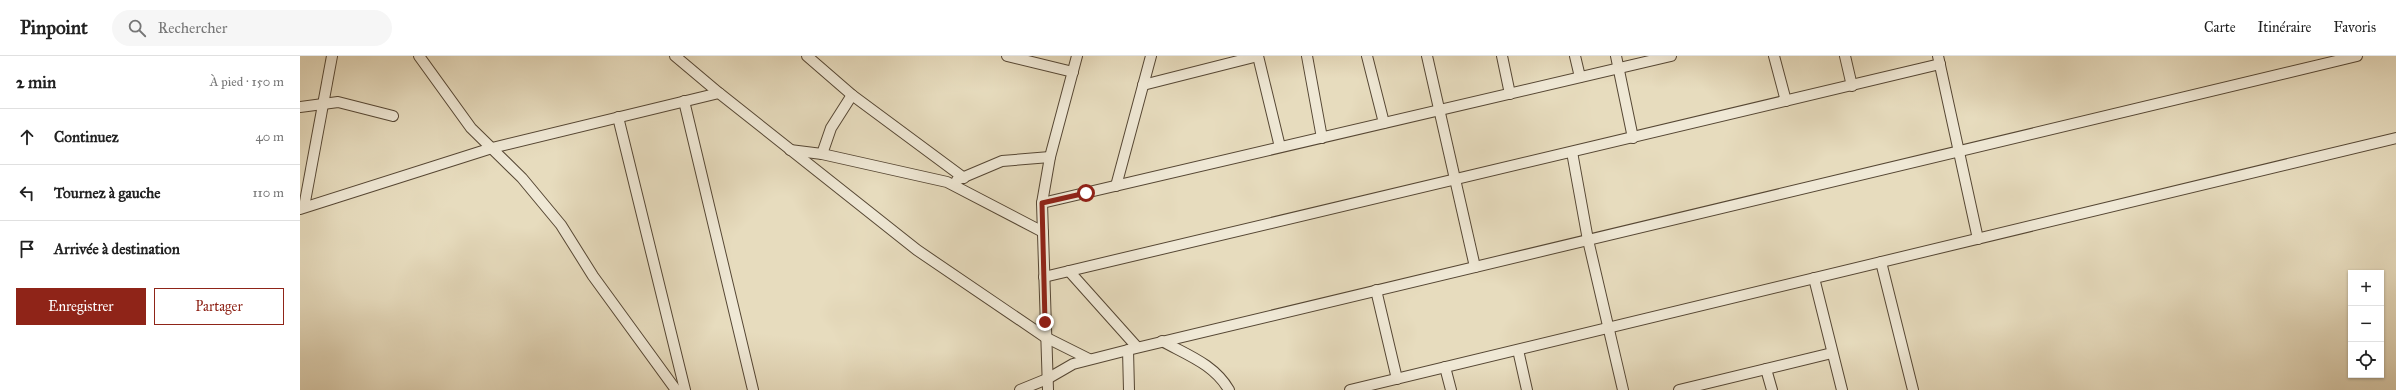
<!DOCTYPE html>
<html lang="fr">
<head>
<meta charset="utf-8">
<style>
	body { margin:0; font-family:"IM FELL Great Primer",serif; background:#f6f6f6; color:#222 }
	.controls { position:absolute; right:12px; bottom:12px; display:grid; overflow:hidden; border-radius:0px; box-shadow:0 1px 3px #0004 }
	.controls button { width:36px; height:36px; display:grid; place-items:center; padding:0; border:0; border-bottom:1px solid #e0e0e0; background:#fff; color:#222; font:20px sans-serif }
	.stop { position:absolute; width:12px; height:12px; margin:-9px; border:3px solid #8f2418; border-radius:50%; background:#fff }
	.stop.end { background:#8f2418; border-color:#fff; box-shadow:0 1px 4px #0008 }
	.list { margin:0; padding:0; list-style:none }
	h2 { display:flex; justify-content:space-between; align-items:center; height:52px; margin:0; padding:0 16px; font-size:17px }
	h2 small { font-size:13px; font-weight:400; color:#767676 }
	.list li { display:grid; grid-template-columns:26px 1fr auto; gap:12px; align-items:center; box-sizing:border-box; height:56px; padding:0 16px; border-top:1px solid #e0e0e0 }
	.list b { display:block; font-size:15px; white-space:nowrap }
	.list em { font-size:13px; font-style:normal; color:#767676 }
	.actions { display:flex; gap:8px; padding:12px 16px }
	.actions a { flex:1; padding:9px 0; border:1px solid #8f2418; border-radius:0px; text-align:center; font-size:14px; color:#8f2418 }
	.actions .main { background:#8f2418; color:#fff }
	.icon { flex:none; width:22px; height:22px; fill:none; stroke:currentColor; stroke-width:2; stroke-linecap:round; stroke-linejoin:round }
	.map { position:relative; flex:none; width:2096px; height:334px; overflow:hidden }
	header { display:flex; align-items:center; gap:24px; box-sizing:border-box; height:56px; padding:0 20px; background:#fff; border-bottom:1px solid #e0e0e0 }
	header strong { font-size:19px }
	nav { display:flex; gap:22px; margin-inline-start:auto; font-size:14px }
	.search { width:280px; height:36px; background:#f6f6f6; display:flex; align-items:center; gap:10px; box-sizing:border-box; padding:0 14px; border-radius:22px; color:#767676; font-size:15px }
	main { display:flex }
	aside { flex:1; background:#fff }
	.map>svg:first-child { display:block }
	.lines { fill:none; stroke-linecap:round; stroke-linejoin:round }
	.minor-casing { stroke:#564734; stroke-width:12 }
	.minor { stroke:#efe8d5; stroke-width:10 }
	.route { stroke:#8f2418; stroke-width:5 }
</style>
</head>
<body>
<header>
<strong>Pinpoint</strong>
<div class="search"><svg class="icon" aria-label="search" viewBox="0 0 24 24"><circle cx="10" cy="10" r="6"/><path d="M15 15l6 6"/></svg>Rechercher</div>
<nav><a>Carte</a><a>Itinéraire</a><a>Favoris</a></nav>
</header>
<main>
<aside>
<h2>2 min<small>À pied · 150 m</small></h2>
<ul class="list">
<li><svg class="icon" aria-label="ahead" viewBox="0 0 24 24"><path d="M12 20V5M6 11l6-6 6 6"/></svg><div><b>Continuez</b></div><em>40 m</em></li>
<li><svg class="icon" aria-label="left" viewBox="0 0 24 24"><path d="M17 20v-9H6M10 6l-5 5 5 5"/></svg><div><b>Tournez à gauche</b></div><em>110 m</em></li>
<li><svg class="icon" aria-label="arrive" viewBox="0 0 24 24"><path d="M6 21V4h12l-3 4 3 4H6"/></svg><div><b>Arrivée à destination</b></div></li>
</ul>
<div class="actions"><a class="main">Enregistrer</a><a>Partager</a></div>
</aside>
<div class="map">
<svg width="2096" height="334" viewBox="0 0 2096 334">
	<rect width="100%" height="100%" fill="#e7dcbe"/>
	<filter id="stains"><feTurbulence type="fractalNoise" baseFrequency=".005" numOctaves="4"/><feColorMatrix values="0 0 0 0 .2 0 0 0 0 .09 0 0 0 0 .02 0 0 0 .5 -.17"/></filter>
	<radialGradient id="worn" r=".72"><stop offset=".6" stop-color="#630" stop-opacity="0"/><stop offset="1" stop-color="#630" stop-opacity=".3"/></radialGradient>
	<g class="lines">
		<g class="minor-casing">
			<g id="minor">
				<polyline points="119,0 171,72 222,122 261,169 293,220 376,334"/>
				<polyline points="375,0 419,37 617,194 745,281 789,303"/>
				<polyline points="507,0 552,39 664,122"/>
				<polyline points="707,0 773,16"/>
				<polyline points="958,0 980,91"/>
				<polyline points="1007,0 1022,82"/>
				<polyline points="1067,0 1084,67"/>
				<polyline points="1127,0 1175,211"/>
				<polyline points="1202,0 1210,38"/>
				<polyline points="1275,0 1280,21"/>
				<polyline points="1316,0 1333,82"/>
				<polyline points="1474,0 1486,45"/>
				<polyline points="1545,0 1552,30"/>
				<polyline points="1638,0 1678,183"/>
				<polyline points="843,29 958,0"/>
				<polyline points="384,45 453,334"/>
				<polyline points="0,51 38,46 93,60"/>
				<polyline points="318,61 385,334"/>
				<polyline points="490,94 522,98 647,126 743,176"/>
				<polyline points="1272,96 1288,184 1323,334"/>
				<polyline points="522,98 531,72 552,39"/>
				<polyline points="657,124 702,105 750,101"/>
				<polyline points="816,130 851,0"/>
				<polyline points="742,147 1371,0"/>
				<polyline points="4,151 32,0"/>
				<polyline points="0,153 192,92 419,37"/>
				<polyline points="1581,206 1613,334"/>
				<polyline points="769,215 837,291"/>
				<polyline points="744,221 1640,8"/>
				<polyline points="1514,222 1542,334"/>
				<polyline points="1076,234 1097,323"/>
				<path d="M862,285c25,14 52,23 67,49"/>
				<polyline points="828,294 829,334"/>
				<polyline points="1218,294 1227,334"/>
				<polyline points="1145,311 1151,334"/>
				<polyline points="1466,313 1472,334"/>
				<polyline points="720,334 747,323 773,308 828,294 2057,0"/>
				<polyline points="748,334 742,147 750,101 777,0"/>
				<polyline points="1050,334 2096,82"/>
				<polyline points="1379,334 1532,297"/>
			</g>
		</g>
		<use href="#minor" class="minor"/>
	</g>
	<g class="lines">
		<polyline class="route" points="745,266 742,147 786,137"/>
	</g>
	<rect width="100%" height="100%" filter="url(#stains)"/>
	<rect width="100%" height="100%" fill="url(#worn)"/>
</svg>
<div class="controls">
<button>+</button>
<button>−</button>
<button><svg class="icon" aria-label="locate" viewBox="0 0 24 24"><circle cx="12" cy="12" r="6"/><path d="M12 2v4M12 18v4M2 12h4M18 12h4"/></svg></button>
</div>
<div class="stop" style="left:786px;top:137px"></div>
<div class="stop end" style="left:745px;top:266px"></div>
</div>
</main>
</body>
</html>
